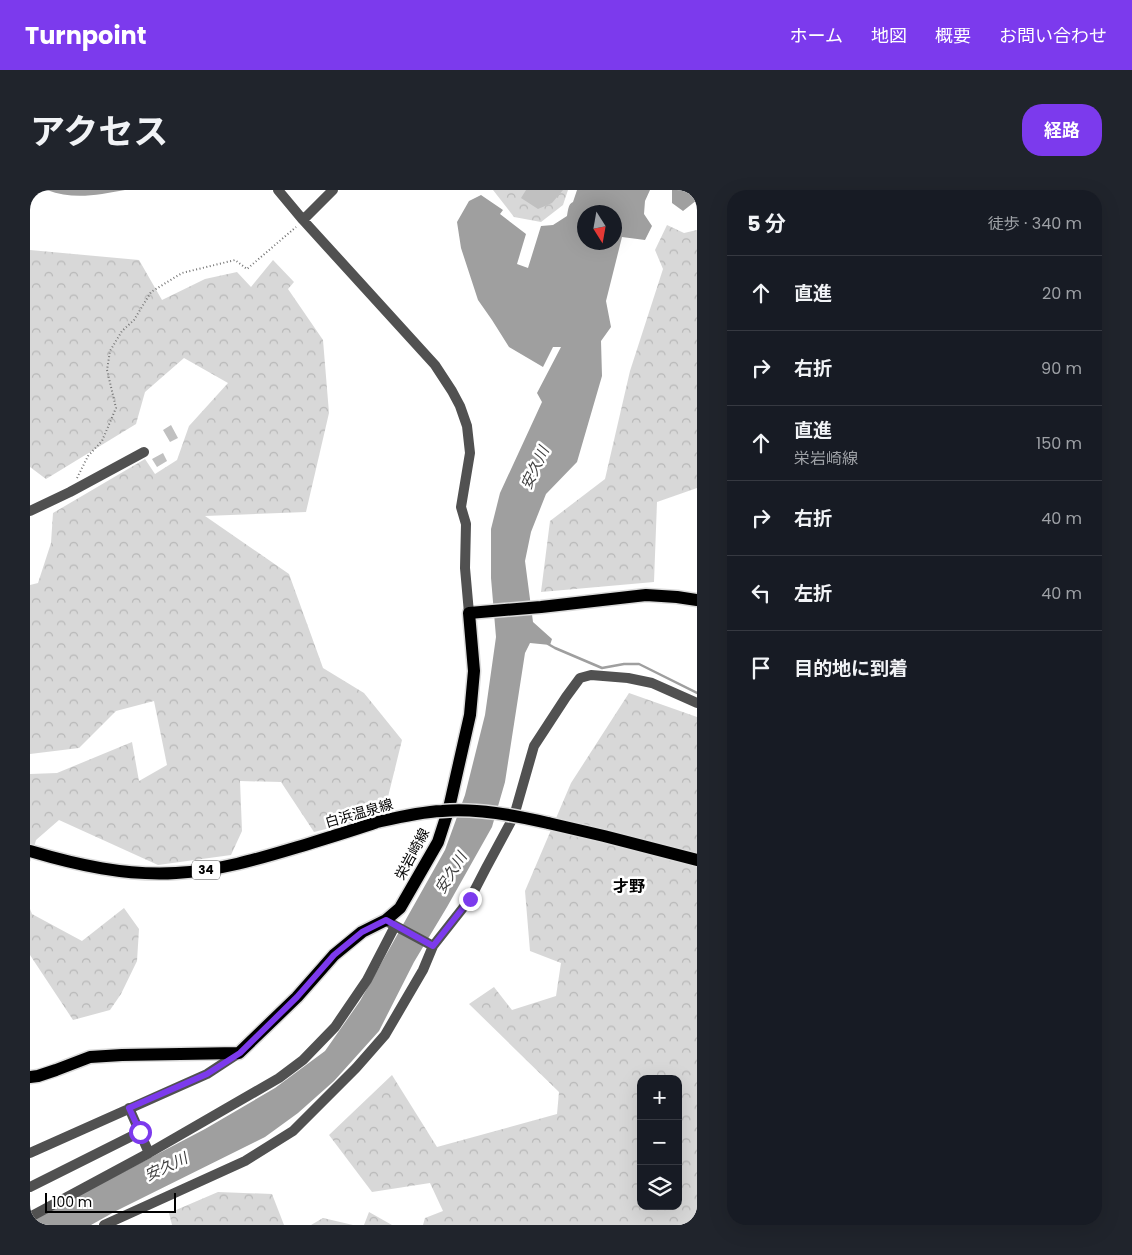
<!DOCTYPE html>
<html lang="ja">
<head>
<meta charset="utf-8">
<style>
	body { margin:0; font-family:Poppins,"Noto Sans JP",sans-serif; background:#20242c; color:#f1f3f6 }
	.controls { position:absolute; right:15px; bottom:15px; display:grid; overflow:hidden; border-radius:10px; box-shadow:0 5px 20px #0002 }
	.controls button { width:45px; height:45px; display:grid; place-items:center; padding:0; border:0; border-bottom:1px solid #363941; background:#171b24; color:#f1f3f6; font:25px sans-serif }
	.compass { position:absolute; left:547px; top:15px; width:45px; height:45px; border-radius:50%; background:#171b24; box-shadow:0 5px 20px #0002; rotate:169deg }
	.scale { position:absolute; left:15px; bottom:12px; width:131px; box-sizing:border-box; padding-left:5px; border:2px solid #000; border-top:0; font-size:14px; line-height:18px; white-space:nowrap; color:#000; -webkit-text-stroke:4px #fff; paint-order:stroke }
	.stop { position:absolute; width:15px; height:15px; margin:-11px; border:4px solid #7c3aed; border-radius:50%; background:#fff }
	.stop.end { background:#7c3aed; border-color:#fff; box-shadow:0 1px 5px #0008 }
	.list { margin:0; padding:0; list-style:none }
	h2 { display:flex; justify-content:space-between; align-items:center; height:65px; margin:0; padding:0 20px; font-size:21px }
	h2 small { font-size:16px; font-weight:400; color:#9ea1a6 }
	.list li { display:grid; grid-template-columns:32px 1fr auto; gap:15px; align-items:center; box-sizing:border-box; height:75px; padding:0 20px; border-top:1px solid #363941 }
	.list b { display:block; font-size:19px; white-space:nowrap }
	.list p { margin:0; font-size:16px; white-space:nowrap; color:#9ea1a6 }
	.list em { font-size:16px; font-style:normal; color:#9ea1a6 }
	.icon { flex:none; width:28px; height:28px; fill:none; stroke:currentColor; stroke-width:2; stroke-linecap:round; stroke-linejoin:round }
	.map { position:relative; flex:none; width:667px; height:1035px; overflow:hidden; border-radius:20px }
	header { display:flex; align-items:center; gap:30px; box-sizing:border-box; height:70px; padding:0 25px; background:#7c3aed; color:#fff }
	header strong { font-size:24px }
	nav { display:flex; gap:28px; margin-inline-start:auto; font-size:18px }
	.intro { display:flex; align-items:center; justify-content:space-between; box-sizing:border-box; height:120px; padding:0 30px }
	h1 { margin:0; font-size:35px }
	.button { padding:12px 22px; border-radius:20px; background:#7c3aed; color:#fff; font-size:18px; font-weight:700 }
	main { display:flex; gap:30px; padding:0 30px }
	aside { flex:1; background:#171b24; border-radius:20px; box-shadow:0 5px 20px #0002 }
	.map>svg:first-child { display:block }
	.forest { fill:url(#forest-crowns); fill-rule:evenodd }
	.water { fill:#9f9f9f; fill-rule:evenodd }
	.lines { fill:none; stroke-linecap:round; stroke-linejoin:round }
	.stream { stroke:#9f9f9f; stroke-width:2.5 }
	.building { fill:#c0c0c0 }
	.major-casing { stroke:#dbdbdb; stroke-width:15 }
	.path { stroke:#737373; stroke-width:2; stroke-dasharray:1 2.5; stroke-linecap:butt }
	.minor { stroke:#515151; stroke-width:10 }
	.major { stroke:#000; stroke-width:12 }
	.major-bridge-casing { stroke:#dbdbdb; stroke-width:15; stroke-linecap:butt }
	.major-bridge { stroke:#000; stroke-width:12 }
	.route { stroke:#7c3aed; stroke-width:6 }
	.labels { text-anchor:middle; stroke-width:5; stroke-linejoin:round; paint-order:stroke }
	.shield { fill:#fff; stroke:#4c4c4c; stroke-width:1 }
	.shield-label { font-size:12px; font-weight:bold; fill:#000 }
	.street-label { font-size:14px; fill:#000; stroke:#fff }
	.water-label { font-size:15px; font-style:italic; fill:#404040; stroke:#fff }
	.quarter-label { font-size:16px; font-weight:bold; fill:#000; stroke:#fff }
</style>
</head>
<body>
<header>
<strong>Turnpoint</strong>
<nav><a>ホーム</a><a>地図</a><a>概要</a><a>お問い合わせ</a></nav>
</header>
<div class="intro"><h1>アクセス</h1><a class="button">経路</a></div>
<main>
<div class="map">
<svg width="667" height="1035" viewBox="0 0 667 1035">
	<defs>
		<pattern id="forest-crowns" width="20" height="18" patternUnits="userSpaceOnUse" patternTransform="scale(1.25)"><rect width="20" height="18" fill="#d8d8d8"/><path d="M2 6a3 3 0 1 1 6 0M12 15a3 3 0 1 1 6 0" fill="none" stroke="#b8b8b8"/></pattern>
	</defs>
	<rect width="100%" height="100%" fill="#fff"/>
	<path class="forest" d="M463,0H538L533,15L511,32L484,27Z
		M637,35L654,43L667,40V298L627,312L624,392L511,402L520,331L575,289L600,181L633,79L625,60Z
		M0,60L109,70L132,110L175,89L207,82L221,97L243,70L264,92L258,99L293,150L299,223L276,322L175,326L259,384L293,478L334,503L372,550L357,611L324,632L284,642L251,592L210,591L212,641L201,665L128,675L29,630L6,650L0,672V584L27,583L102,552L109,591L137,575L124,511L86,521L49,558L0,564V395L8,393L21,353L23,323L115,269L125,284L147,270L159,236L198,193L154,168L115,202L106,234L16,289L0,277Z
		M599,503L667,527V1035H393L395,1028L413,1021L400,993L342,1002L299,945L362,885L407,957L527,924L529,902L439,814L464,797L482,820L526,806L531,773L500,761L495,701L541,593ZM611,889H648V1016H611Z
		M94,718L109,739L107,771L91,804L80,820L43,830L0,765V719L2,724L52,751Z
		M188,1002L242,1004L254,1035H142L139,1023Z
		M339,1022L362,1035H334Z
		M293,1028L323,1035H281Z"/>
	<path class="water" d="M17,0H95C68,5 43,10 17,0Z
		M547,0H620L615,11L614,24L622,36L615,50L592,47L576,111L581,137L571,151L572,186L547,272L516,304L501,342L495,371L503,432L522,449L520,455L500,453L495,463L475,592L462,637L417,717L384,772L349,841L304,891L268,923L235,947L86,1021L61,1035H0V1031L175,939L245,898L295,861L330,811L415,660L435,605L455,525L466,447L461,388V339L470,303L512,212L507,203L531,157H523L513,177L479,157L462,130L448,110L431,58L427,32L439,11L451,5L473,20L470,24L496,44L487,74L498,78L511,36L523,35L537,26C538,21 538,14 543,12ZM554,22H584V52H554Z
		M642,0H663L667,10L653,21L642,13Z"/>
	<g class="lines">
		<path class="stream" d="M518,454L525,458L572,478L594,474H609L667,503"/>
	</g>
	<path class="building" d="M496,0H533L522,13L508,19L491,8Z
		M141,235L148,248L140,252L133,240Z
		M133,263L137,271L127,277L122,269Z"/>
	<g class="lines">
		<g class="major-casing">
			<path id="major" d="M518,633L574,646L667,670
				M0,661C47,675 96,686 146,683C188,681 228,669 268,657C294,649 321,641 347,632
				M0,887L8,886L26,880L60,867L92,865L209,863L267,807L304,765L332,742L356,730L370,718L408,652L419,618L440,525L444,481L439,423L511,417L616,405L647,407L667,410"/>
		</g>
		<path class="path" d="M47,288L58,266L72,251L86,218L77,180L80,161L92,141L104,130L121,102L152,83L205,70L217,79L266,37"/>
		<path class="minor" d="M248,0L273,30L405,175L422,201L430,216L437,236L440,263L431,317L436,334L435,378L439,423
			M273,30L303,0
			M0,321L40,302L114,262
			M360,733L403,756
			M99,918L119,963
			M0,963L177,884L209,863
			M0,997L110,942
			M0,1027L119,963L249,888L273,870L305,837L337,790L365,736
			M74,1035L215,971L263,941L326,878L355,845L393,780L403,756L440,709L456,678L484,626L504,556L536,507L550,488L561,485L598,488L622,493L667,513"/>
		<use href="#major" class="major"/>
		<g class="major-bridge-casing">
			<path id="major-bridge" d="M347,632C369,627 390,622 412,621C447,618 484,625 518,633"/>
		</g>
		<use href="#major-bridge" class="major-bridge"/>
	</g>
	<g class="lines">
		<path class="route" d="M110,942L99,918L177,884L210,863L267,807L304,765L332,742L356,730L403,756L440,709"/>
	</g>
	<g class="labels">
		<rect class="shield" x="162" y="670.5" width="28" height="19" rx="4"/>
		<g class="shield-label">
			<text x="176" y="684">34</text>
		</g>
		<g class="street-label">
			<text transform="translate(329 623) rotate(-16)" y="5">白浜温泉線</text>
			<text transform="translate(382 664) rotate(-62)" y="5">栄岩崎線</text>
		</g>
		<g class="water-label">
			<text transform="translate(505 278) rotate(-65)" y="5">安久川</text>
			<text transform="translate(421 683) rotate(-58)" y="5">安久川</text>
			<text transform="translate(136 977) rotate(-25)" y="5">安久川</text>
		</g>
		<g class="quarter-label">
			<text x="599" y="702">才野</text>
		</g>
	</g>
</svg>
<div class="controls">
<button>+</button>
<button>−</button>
<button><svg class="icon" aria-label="layers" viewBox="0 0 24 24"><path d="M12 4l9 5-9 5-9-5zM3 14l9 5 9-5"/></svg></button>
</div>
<svg class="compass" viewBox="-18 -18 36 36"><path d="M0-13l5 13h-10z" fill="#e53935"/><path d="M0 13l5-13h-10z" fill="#9ea1a6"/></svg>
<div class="scale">100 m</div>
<div class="stop" style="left:110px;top:942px"></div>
<div class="stop end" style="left:440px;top:709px"></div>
</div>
<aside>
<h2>5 分<small>徒歩 · 340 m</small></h2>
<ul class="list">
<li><svg class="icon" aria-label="ahead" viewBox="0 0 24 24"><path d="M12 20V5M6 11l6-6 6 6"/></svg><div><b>直進</b></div><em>20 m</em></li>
<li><svg class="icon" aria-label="right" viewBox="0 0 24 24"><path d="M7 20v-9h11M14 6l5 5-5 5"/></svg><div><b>右折</b></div><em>90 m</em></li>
<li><svg class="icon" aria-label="ahead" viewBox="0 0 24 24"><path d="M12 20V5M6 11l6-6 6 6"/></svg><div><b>直進</b><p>栄岩崎線</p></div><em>150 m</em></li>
<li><svg class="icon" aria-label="right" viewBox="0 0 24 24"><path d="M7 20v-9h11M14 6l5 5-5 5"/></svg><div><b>右折</b></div><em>40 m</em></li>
<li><svg class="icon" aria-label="left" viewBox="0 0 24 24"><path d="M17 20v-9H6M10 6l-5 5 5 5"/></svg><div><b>左折</b></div><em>40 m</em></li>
<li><svg class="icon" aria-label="arrive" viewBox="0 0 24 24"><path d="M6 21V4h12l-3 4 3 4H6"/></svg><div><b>目的地に到着</b></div></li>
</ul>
</aside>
</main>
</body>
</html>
